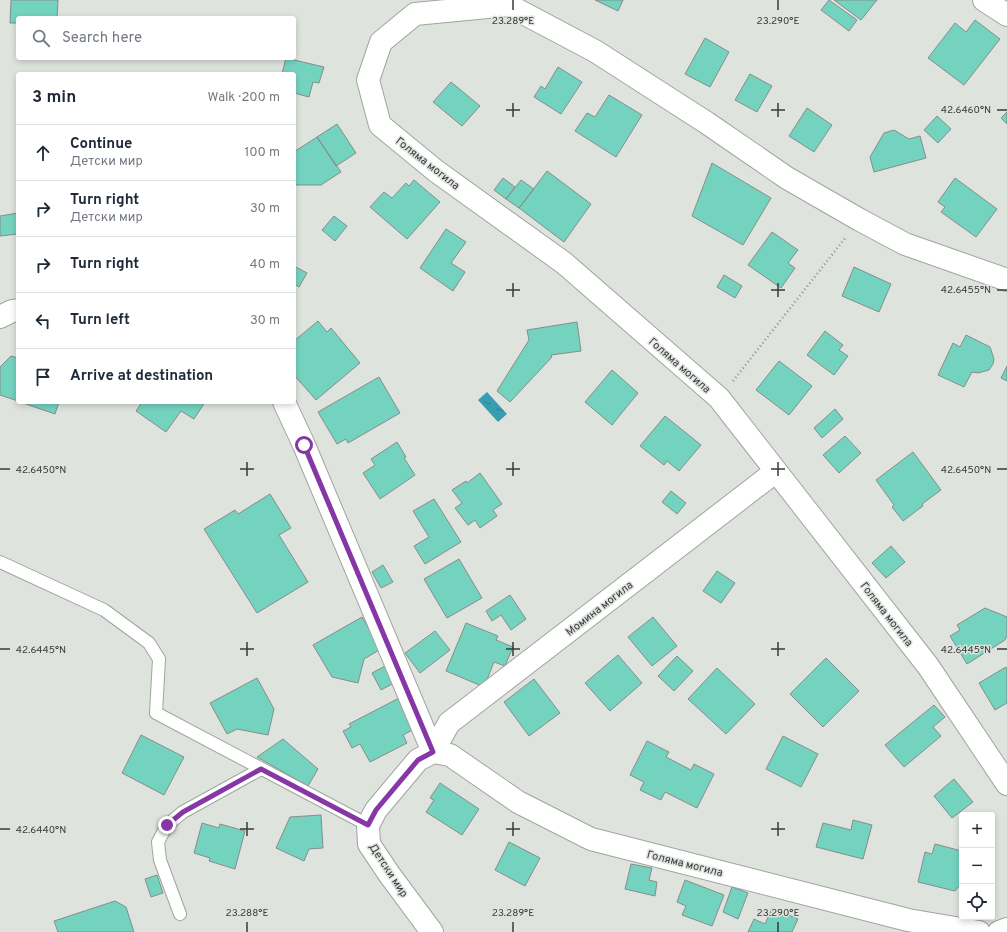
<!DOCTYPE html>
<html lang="en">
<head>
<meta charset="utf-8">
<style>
	body { margin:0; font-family:Overpass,sans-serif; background:#f6f6f7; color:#1f2937 }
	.controls { position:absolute; right:12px; bottom:12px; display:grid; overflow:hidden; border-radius:4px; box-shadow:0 2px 6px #0003 }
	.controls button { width:36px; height:36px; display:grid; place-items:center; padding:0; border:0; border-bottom:1px solid #e0e1e3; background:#fff; color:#1f2937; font:20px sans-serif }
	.stop { position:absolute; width:12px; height:12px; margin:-9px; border:3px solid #8736a5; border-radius:50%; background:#fff }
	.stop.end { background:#8736a5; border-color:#fff; box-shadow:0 1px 4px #0008 }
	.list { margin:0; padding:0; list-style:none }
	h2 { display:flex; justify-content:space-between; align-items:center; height:52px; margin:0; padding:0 16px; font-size:17px }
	h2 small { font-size:13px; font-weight:400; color:#747a83 }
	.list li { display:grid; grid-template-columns:26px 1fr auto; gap:12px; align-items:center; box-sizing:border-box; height:56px; padding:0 16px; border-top:1px solid #e0e1e3 }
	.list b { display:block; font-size:15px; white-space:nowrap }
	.list p { margin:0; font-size:13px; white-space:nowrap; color:#747a83 }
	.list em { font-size:13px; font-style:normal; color:#747a83 }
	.icon { flex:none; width:22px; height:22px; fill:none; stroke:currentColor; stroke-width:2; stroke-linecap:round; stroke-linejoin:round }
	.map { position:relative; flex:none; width:1007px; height:932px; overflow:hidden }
	.search { position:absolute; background:#fff; box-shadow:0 2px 6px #0003; left:16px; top:16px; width:280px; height:44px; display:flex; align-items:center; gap:10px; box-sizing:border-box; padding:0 14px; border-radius:4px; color:#747a83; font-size:15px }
	.panel { position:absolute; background:#fff; box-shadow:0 2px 6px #0003; left:16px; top:72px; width:280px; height:332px; border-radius:4px }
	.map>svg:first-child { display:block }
	.water { fill:url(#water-ripples) }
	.building { fill:#74d3bf; stroke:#868d8b }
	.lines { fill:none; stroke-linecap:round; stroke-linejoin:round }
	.lane-casing { stroke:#a0a59f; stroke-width:14 }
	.street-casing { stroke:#a0a59f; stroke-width:24 }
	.path { stroke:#8e918e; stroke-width:2.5; stroke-dasharray:1 3; stroke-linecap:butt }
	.lane { stroke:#fff; stroke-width:12 }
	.street { stroke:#fff; stroke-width:22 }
	.route { stroke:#8736a5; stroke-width:5 }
	.ticks { fill:none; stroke:#393b39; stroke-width:1.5 }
	.labels { text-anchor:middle; stroke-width:3; stroke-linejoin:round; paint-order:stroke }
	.street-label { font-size:11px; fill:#393b39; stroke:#dee3de }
	.ticks-label { font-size:10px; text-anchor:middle; fill:#393b39; stroke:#dee3de; stroke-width:3; stroke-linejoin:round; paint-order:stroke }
</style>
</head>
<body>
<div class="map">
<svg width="1007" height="932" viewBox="0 0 1007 932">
	<defs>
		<pattern id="water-ripples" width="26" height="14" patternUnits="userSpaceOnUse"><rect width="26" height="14" fill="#389db1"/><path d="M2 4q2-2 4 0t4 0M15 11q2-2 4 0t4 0" fill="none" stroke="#308191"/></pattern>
	</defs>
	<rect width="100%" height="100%" fill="#dee3de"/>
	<path class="water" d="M487,392L507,414L498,422L478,400Z"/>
	<path class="building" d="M11,0H58L57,18H18V23H10Z
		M595,0H623L618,11Z
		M829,0L857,20L849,31L821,10Z
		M834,0H877L861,20Z
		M975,20L1000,39L964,85L928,58L955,23L966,32Z
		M705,38L729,52L710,87L685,74Z
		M286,58L324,67L319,83L313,82L309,97L294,93V74H282Z
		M558,67L582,82L561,114L534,97L541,86L545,89Z
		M750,74L772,86L757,112L735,100Z
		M451,82L480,106L462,126L433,102Z
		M609,95L642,115L616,157L575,131L587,113L595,117Z
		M807,108L832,125L814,152L789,136Z
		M1007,112V124L1001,118Z
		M937,116L951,129L938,143L924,130Z
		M337,124L356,153L336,166L317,137Z
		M894,130L909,139L920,136L926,158L874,172L870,157L884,133Z
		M317,137L341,172L321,185H294V150H297Z
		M712,163L771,198L743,245L692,216Z
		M547,171L591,204L564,242L519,208Z
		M503,178L515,187L506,199L494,190Z
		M955,178L997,209L976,237L941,212L945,207L938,202Z
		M414,180L440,202L407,239L370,207L384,192L392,198L406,183L409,186Z
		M521,180L534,189L519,208L506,199Z
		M18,213V234L0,236V216Z
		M334,216L347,226L335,241L322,230Z
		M446,229L466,242L451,263L465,272L453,291L420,268Z
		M772,232L798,250L788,263L795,268L781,288L748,265Z
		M294,266L307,273L299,287L294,284L295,278L294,277Z
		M854,267L891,284L879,312L842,296Z
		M724,275L742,286L735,298L717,287Z
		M318,321L327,332L331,328L360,363L316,400L294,375V341Z
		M577,322L581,351L551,355L552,357L510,402L497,391L529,340L527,330Z
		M825,331L843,345L839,350L848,356L834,375L807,355Z
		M966,335L990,347L994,359L993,364L989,370L978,373L972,372L964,387L938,375L953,343L960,347Z
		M11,356L18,358V401L0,395V367Z
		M779,361L812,386L789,415L756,390Z
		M1007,366V381L1001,378Z
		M612,370L638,393L612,425L585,402Z
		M379,377L400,413L348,443L346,439L337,444L318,412Z
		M20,402H59L55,414Z
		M142,402H205L194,419L181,411L166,432L136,411Z
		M835,409L843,419L822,438L814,428Z
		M665,416L701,445L679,471L667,461L664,465L640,446Z
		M845,436L861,453L839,473L823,455Z
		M397,442L406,457L404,458L415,475L380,499L363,473L375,465L371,459Z
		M913,452L941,490L922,504L923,506L903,521L892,507L894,505L876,480Z
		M480,473L502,504L493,510L497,516L480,528L475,520L468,525L455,508L462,503L452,490L466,481L467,483Z
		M671,491L686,503L677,514L662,502Z
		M270,494L291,528L279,535L308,582L257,613L204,529L235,510L238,514Z
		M434,499L461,542L425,564L414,546L429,537L413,511Z
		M891,546L905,562L886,578L872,563Z
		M459,559L482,598L447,618L424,579Z
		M383,565L393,582L381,588L372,572Z
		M717,571L735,583L721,603L703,591Z
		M510,595L526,619L511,630L501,615L492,621L486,611Z
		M985,608L1007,617V636L1005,640L967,664L950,636L960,630L957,625Z
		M362,617L381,649L364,659L358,683L332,677L313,645Z
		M653,617L677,646L652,666L628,637Z
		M466,623L498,636L496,640L513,647L505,666L494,662L484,687L446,671Z
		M435,631L450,650L420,673L405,653Z
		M618,655L642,683L610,711L585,683Z
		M677,656L693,671L674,691L658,676Z
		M826,658L859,691L823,727L790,694Z
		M387,665L396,682L381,690L372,673Z
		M1006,667L1007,669V703L995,710L979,683Z
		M717,668L755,704L726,734L688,699Z
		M257,678L274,709L268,735L237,729L227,734L210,703Z
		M534,679L560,713L529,736L504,702Z
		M401,697L418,727L403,735L407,743L370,762L360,744L352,748L343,731L351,727L349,724Z
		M934,705L945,717L933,727L941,736L904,767L885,745Z
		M141,735L184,757L164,795L122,773Z
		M783,736L818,754L801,787L766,769Z
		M283,739L318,769L308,786L257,757Z
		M647,741L669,752L666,757L691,770L694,764L714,774L697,808L665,792L661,800L640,790L644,782L630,775Z
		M954,779L973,802L952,818L934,796Z
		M440,783L479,809L462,835L426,812L434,800L430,798Z
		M321,815L323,848L309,849L304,861L276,848L290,817Z
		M853,820L872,825L863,859L816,847L823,823L851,830Z
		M202,823L219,828L220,824L245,831L235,869L209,861L210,858L194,853Z
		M509,842L540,858L525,886L495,870Z
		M935,844L958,850L962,853V883L955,891L918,882L925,852L932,854Z
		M631,864L652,868L649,880L657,882L655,896L625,889Z
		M157,875L163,893L151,897L145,879Z
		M685,880L724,895L712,926L682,915L686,906L677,902Z
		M732,887L748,893L738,919L723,912Z
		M115,901L126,907L134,932H58L54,921Z
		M772,908L798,919L792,932H748L754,919L765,924Z"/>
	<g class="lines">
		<g class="lane-casing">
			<path id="lane" d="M0,562L104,610L149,643L159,659L156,713L368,825
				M180,914L160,860L158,842L167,825L183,812L261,769"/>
		</g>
		<g class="street-casing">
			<path id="street" d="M502,0L508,5L595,51L707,123L787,178L860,220L905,244L1007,280
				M984,0L1007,15
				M508,5L415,14L381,42L368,80L380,125L436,171L564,263L719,398L928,666L1007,784
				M0,317L12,311L18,310
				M284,402L304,445L433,752
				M433,752L450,755L518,802L591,839L908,920L979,932
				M433,752L449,723L775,472
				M432,932L389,874L369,844L368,825L376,810L418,760L433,752
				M999,932L1007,929"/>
		</g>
		<path class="path" d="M733,381L846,237"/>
		<use href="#lane" class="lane"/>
		<use href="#street" class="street"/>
	</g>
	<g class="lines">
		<path class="route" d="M167,825L183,812L261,769L368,825L376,810L418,760L433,752L304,445"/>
	</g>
	<path class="ticks" d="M513,0V10M778,0V10M513,103V117M778,103V117M506,110H520M771,110H785M997,110H1007M513,283V297M778,283V297M506,290H520M771,290H785M997,290H1007M247,462V476M513,462V476M778,462V476M0,469H10M240,469H254M506,469H520M771,469H785M997,469H1007M247,642V656M513,642V656M778,642V656M0,649H10M240,649H254M506,649H520M771,649H785M997,649H1007M247,822V836M513,822V836M778,822V836M0,829H10M240,829H254M506,829H520M771,829H785M247,922V932M513,922V932M778,922V932"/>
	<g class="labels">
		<g class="street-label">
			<text transform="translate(428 163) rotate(38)" y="4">Голяма могила</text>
			<text transform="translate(680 365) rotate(41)" y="4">Голяма могила</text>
			<text transform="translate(599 608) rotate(-38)" y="4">Момина могила</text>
			<text transform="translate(887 614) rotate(52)" y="4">Голяма могила</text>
			<text transform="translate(685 863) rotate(14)" y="4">Голяма могила</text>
			<text transform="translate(389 870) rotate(57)" y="4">Детски мир</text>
		</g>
	</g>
	<g class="ticks-label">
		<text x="513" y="24">23.289°E</text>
		<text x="778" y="24">23.290°E</text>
		<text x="966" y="113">42.6460°N</text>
		<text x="966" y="293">42.6455°N</text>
		<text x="41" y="473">42.6450°N</text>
		<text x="966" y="473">42.6450°N</text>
		<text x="41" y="653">42.6445°N</text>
		<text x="966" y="653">42.6445°N</text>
		<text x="41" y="833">42.6440°N</text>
		<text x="247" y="916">23.288°E</text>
		<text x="513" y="916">23.289°E</text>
		<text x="778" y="916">23.290°E</text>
	</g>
</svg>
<div class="controls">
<button>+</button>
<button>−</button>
<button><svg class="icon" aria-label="locate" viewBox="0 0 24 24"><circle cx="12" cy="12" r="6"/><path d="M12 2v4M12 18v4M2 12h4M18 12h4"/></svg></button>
</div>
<div class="stop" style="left:304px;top:445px"></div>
<div class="stop end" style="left:167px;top:825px"></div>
<div class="search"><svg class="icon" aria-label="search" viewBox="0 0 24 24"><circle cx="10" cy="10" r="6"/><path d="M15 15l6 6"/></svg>Search here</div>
<section class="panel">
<h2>3 min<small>Walk · 200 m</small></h2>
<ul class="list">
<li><svg class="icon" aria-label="ahead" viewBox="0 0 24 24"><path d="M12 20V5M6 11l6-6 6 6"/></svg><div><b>Continue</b><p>Детски мир</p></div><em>100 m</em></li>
<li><svg class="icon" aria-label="right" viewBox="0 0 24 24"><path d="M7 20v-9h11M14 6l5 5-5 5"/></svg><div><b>Turn right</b><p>Детски мир</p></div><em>30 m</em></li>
<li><svg class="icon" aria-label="right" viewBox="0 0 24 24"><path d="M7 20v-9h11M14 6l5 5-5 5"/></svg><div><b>Turn right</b></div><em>40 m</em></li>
<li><svg class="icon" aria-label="left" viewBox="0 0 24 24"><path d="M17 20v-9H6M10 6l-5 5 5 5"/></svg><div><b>Turn left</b></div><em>30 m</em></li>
<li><svg class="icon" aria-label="arrive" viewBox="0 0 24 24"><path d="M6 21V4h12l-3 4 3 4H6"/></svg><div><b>Arrive at destination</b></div></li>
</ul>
</section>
</div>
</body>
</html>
